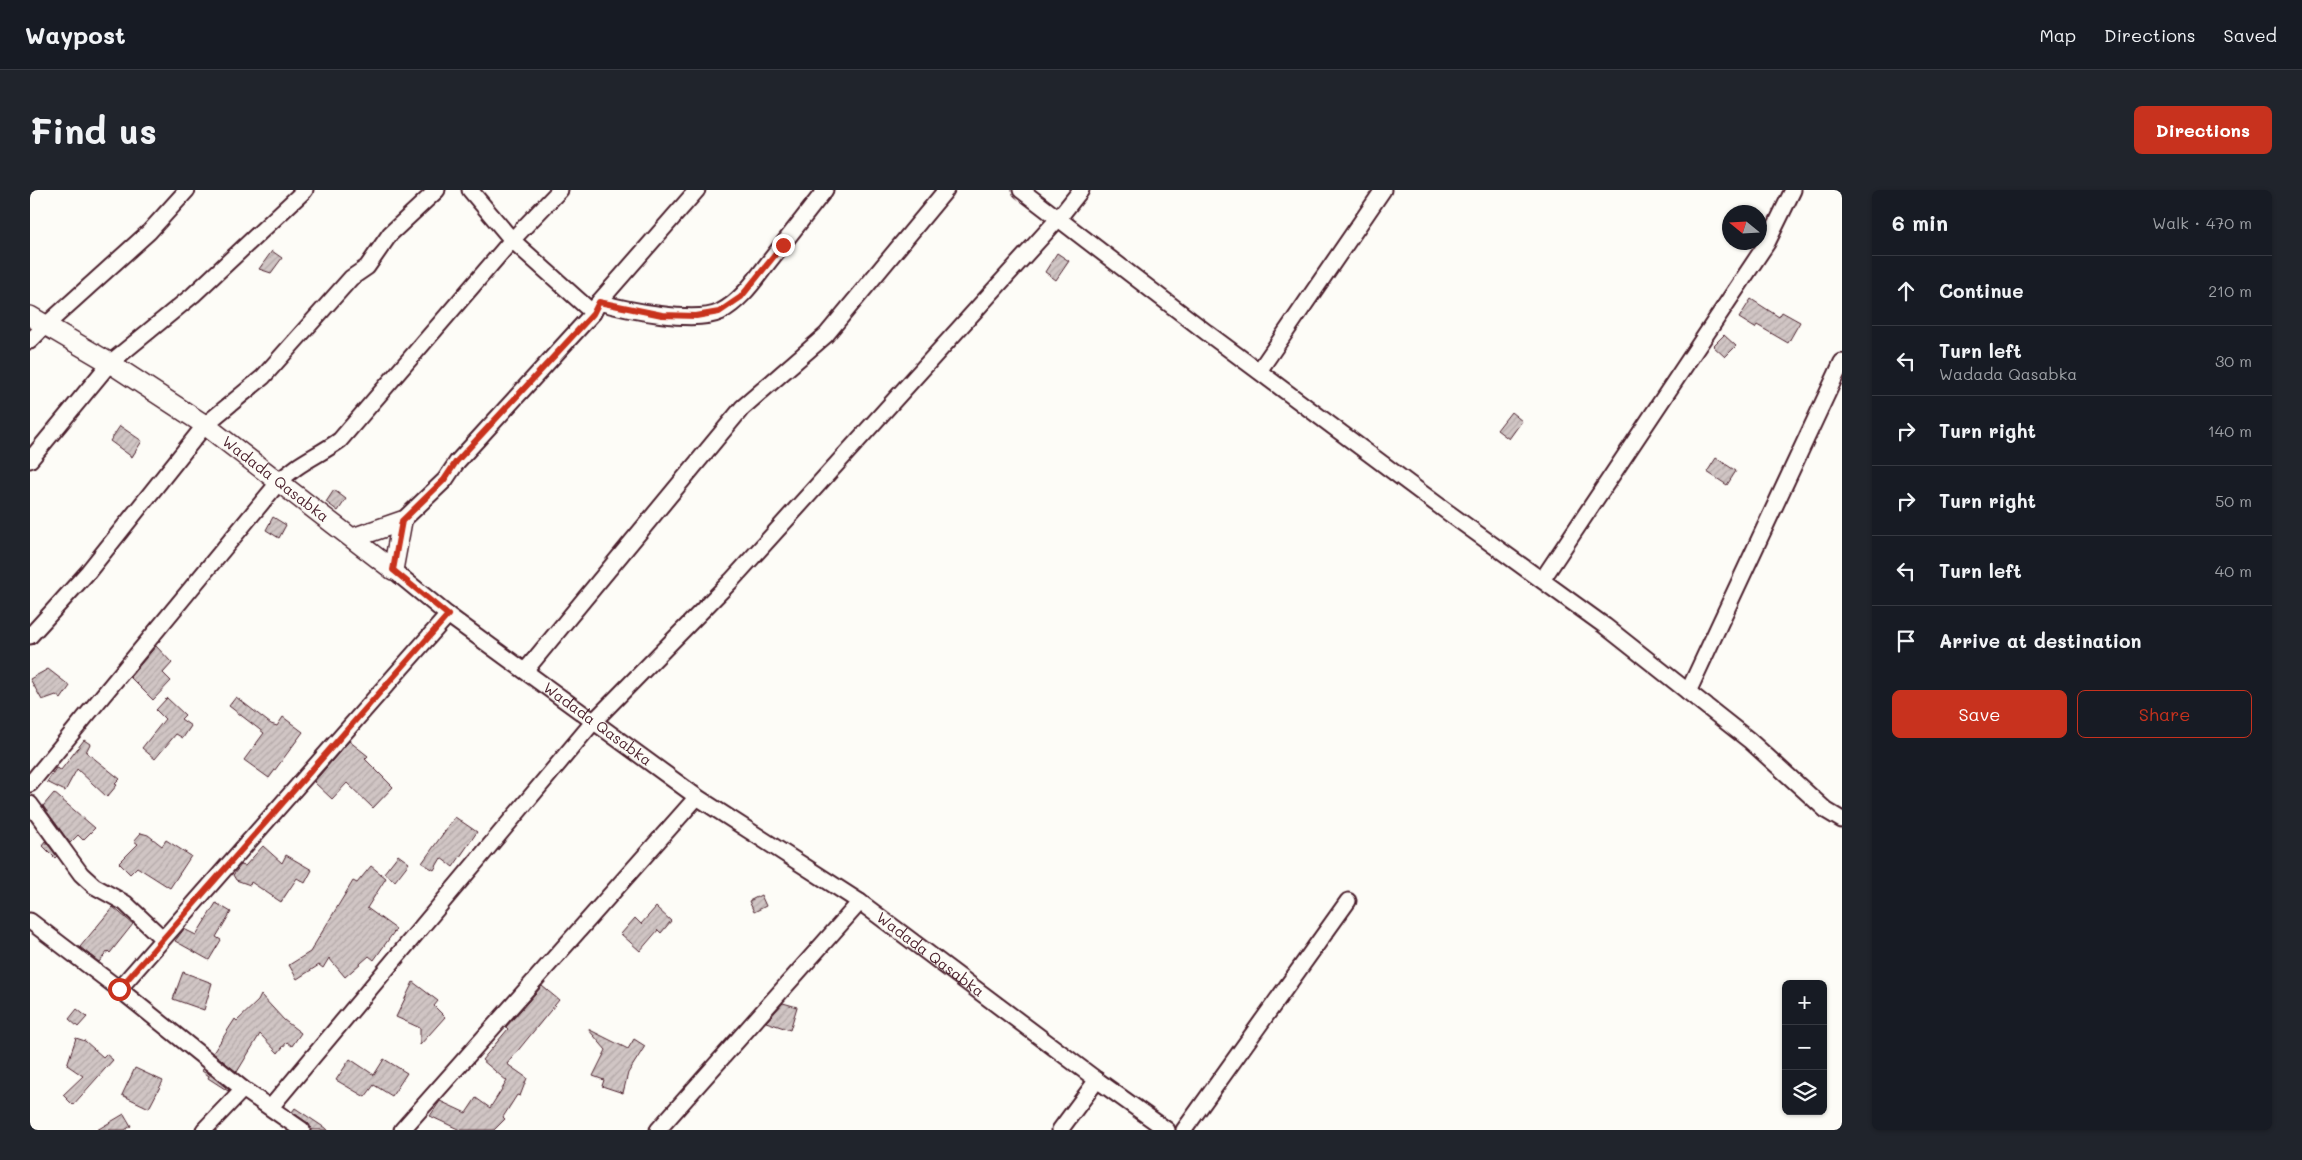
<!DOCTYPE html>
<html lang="en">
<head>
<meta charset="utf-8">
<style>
	body { margin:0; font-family:Mali,sans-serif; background:#20242c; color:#f1f3f6 }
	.controls { position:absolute; right:15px; bottom:15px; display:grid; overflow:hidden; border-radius:8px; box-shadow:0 1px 4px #0004 }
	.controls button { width:45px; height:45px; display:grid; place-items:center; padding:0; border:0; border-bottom:1px solid #363941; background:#171b24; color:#f1f3f6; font:25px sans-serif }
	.compass { position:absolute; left:1692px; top:15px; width:45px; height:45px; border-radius:50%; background:#171b24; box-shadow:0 1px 4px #0004; rotate:288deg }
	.stop { position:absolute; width:15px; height:15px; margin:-11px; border:4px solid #c8321e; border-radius:50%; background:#fff }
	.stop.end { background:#c8321e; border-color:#fff; box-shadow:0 1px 5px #0008 }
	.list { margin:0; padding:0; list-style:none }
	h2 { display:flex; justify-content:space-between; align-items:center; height:65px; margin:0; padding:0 20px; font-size:21px }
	h2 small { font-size:16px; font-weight:400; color:#9ea1a6 }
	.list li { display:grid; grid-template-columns:32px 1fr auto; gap:15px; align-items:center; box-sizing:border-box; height:70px; padding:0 20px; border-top:1px solid #363941 }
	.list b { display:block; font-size:19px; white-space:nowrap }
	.list p { margin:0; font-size:16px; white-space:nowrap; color:#9ea1a6 }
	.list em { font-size:16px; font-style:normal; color:#9ea1a6 }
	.actions { display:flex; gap:10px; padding:15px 20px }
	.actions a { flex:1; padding:11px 0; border:1px solid #c8321e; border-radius:8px; text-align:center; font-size:18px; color:#c8321e }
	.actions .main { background:#c8321e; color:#fff }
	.icon { flex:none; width:28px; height:28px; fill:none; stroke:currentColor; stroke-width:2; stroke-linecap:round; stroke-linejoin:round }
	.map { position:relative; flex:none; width:1812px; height:940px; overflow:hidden; border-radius:8px }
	header { display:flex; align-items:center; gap:30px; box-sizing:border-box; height:70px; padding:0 25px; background:#171b24; border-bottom:1px solid #363941 }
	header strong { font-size:24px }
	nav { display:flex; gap:28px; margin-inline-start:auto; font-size:18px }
	.intro { display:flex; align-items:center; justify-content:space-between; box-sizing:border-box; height:120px; padding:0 30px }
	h1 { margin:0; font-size:35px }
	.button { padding:12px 22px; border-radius:8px; background:#c8321e; color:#fff; font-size:18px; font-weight:700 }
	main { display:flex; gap:30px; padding:0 30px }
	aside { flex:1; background:#171b24; border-radius:8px; box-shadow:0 1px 4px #0004 }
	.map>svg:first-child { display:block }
	.building { fill:url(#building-hatch); stroke:#4a1f2b }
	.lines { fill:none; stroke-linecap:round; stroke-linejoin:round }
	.minor-casing { stroke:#4a1f2b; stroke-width:19 }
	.tertiary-casing { stroke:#4a1f2b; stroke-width:22 }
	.minor { stroke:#fdfcf7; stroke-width:15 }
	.tertiary { stroke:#fdfcf7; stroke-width:19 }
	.route { stroke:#c8321e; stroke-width:6 }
	.labels { text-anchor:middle; stroke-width:5; stroke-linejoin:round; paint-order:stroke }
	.street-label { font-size:15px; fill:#4a1f2b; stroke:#fdfcf7 }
</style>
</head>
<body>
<header>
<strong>Waypost</strong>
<nav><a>Map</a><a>Directions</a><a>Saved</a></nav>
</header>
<div class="intro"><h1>Find us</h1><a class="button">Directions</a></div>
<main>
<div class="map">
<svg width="1812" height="940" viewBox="0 0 1812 940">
	<defs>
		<pattern id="building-hatch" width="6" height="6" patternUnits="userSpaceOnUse" patternTransform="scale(1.25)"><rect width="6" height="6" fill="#d0c5c4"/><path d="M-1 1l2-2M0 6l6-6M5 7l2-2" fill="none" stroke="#b4a9a9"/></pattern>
	</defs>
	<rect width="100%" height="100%" fill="#fdfcf7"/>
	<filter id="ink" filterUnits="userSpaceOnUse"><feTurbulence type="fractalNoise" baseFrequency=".02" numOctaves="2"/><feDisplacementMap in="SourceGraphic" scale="10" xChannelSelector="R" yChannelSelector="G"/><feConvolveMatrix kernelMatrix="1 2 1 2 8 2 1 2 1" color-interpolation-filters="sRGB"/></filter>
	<g filter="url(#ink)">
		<path class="building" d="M242,61L252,68L241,83L229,79Z
			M1027,63L1039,71L1026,90L1015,82Z
			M1721,109L1749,127L1752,122L1770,132L1758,153L1727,135L1725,138L1709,128Z
			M1694,145L1706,156L1695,167L1683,156Z
			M1481,222L1492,231L1479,249L1467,240Z
			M90,236L112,251L102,267L80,251Z
			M1686,268L1706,281L1697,295L1677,282Z
			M304,300L316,309L308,321L296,312Z
			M243,327L256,335L249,348L236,340Z
			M126,456L142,473L133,483L141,491L123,510L100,487Z
			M18,479L40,496L31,509L26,505L12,510L0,489Z
			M206,507L241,534L247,536L253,527L273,542L239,588L214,570L234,543L199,516Z
			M137,508L155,525L151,529L161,536L153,548L146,544L125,569L112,558L135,529L126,520Z
			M54,550L60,554L56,562L90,589L85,594L87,595L77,607L47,579L35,601L17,592L26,578L31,580Z
			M319,551L338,566L335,569L363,597L343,618L317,593L302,609L284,592Z
			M24,603L65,638L53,650L48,645L40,653L13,616Z
			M425,627L447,642L423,677L411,668L404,680L392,673Z
			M111,643L118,645L132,656L136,650L161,666L140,698L107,677L100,684L89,673L108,654L104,651Z
			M15,651L27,666L25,668L12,655Z
			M233,656L252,673L256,665L282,680L275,693L267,688L251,712L221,692L220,695L206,690L203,685L211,675L215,676Z
			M368,665L379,673L365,691L354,683Z
			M341,676L356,688L337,718L366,739L344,770L339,766L315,787L299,768L293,778L289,775L267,789L259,775L280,762L323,691L327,693Z
			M731,705L736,716L724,722L719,711Z
			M186,713L201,722L186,747L191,750L179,770L145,751L154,739L166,745Z
			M83,717L103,734L80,763L78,761L69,772L50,757Z
			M626,717L641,731L631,743L628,740L610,761L591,744L605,728L611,734Z
			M153,782L182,793L174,820L143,809Z
			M383,792L408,811L404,816L415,827L390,855V838L366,827Z
			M512,796L529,810L477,874L497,888L490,906L487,905L473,927L475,929L464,940H430L400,926L410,911L436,923L446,908L460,918L477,891L452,870L478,839L476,837Z
			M231,805L254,830L271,843L262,856L257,852L248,863L230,844L207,882L183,863L205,829L207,831L228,811Z
			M753,813L767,817L760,840L736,832Z
			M47,819L57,827L48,837L39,829Z
			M558,839L598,859L604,849L615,856L598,883L593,903L572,896L574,890L563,886L576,860Z
			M46,848L55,851L73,867L76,864L83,870L43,915L33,905L53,886L37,875Z
			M320,869L344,885L354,869L377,883L362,906L344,895L335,907L306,890Z
			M105,878L133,891L119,918L92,905Z
			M173,879L199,900L198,901L178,888L179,886L172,881Z
			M265,918L298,940H281L278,933L262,922Z
			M94,924L101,936L95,940H67Z"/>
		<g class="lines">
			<g class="minor-casing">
				<g id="minor">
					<path d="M440,0L482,50L563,123"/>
					<path d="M991,0L1176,142L1416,321L1575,436L1719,550L1797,621L1812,630"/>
					<path d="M569,112L667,0"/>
					<path d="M0,151L15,136L119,42L157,0"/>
					<path d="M1229,181L1353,0"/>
					<path d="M0,270L80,173L163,105L275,0"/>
					<path d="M372,331L415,290L427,272L563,123L569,112C596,120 665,134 690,122C711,111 724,91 738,73C757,49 776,24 795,0"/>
					<path id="s1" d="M363,380L418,425L667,607L830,712L1067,890L1137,940"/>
					<path d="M1512,390L1737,53L1763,0"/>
					<path d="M0,446L58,382L175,235L233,187L321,88L337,77L360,44L407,0"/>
					<path d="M495,481L712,218L796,145L916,0"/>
					<path d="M1658,502L1812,172"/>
					<path d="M0,594L248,293C267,273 288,266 310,250L482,50L530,0"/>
					<path d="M0,614L51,684L64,696L95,713L132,748"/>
					<path d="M0,731L89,799L213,899L272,940"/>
					<path d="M89,799L418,425"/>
					<path d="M241,917L564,531L701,391L1028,29L1051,0"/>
					<path d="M174,940L213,899"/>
					<path d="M372,940L667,607"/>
					<path d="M628,940L830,712"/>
					<path d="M1030,940L1067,890"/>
					<path d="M1154,940L1318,711"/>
				</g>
			</g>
			<g class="tertiary-casing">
				<g id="tertiary">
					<path id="s2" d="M0,126L80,173L175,235L363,380L372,331L323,348"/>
				</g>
			</g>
			<use href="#minor" class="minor"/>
			<use href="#tertiary" class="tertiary"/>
		</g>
	</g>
	<g class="lines" filter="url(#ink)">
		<path class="route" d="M89,799L418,425L363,380L372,331L414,290L426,272L563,124L569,112L632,125L666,126L689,122L711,107L753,55"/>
	</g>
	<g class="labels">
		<g class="street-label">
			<text dy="5" stroke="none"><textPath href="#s2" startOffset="295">Wadada Qasabka</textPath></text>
			<text dy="5" stroke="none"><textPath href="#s1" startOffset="256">Wadada Qasabka</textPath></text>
			<text dy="5" stroke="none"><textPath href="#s1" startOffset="661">Wadada Qasabka</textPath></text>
		</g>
	</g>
</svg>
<div class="controls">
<button>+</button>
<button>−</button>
<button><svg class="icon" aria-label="layers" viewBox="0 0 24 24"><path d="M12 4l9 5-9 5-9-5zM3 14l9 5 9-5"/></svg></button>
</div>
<svg class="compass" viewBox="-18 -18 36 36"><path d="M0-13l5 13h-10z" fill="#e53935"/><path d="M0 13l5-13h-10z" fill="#9ea1a6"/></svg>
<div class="stop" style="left:89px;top:799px"></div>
<div class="stop end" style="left:753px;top:55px"></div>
</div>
<aside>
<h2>6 min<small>Walk · 470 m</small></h2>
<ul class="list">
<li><svg class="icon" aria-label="ahead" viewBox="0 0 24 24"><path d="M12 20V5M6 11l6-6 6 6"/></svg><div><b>Continue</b></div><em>210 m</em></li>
<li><svg class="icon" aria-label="left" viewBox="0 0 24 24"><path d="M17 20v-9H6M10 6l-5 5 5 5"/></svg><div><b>Turn left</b><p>Wadada Qasabka</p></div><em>30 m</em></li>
<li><svg class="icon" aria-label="right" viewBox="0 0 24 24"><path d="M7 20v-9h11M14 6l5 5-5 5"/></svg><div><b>Turn right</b></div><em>140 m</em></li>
<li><svg class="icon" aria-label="right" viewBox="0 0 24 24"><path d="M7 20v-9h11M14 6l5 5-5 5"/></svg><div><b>Turn right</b></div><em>50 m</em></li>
<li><svg class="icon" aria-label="left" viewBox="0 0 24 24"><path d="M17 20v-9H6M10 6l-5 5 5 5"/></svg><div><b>Turn left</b></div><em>40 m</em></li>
<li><svg class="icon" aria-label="arrive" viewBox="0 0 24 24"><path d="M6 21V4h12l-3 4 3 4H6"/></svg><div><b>Arrive at destination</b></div></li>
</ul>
<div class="actions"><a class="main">Save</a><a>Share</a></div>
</aside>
</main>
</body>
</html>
